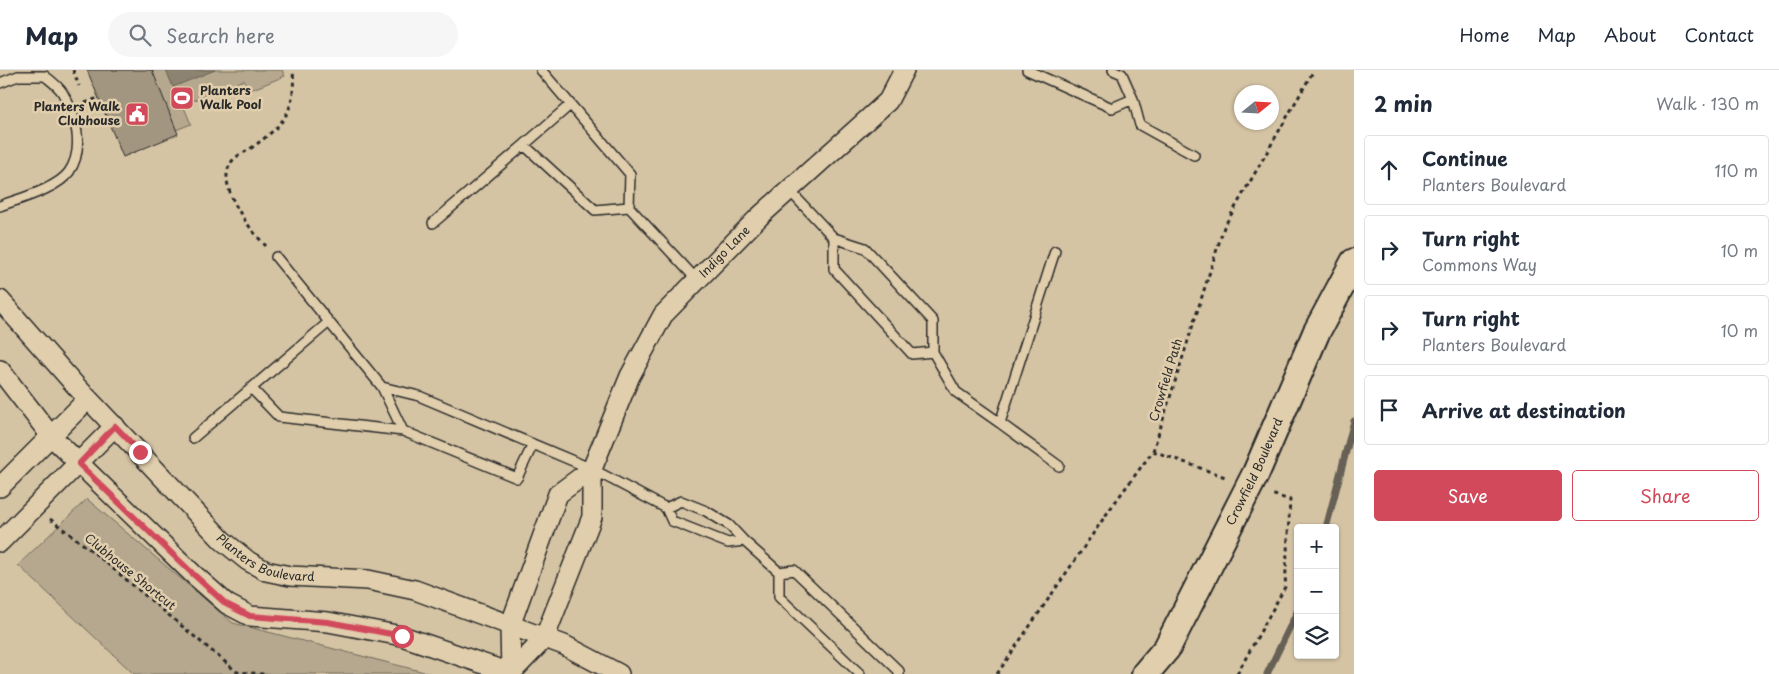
<!DOCTYPE html>
<html lang="en">
<head>
<meta charset="utf-8">
<style>
	body { margin:0; font-family:"Playpen Sans",sans-serif; background:#f6f6f7; color:#1f2937 }
	.controls { position:absolute; right:15px; bottom:15px; display:grid; overflow:hidden; border-radius:5px; box-shadow:0 1px 4px #0004 }
	.controls button { width:45px; height:45px; display:grid; place-items:center; padding:0; border:0; border-bottom:1px solid #e0e1e3; background:#fff; color:#1f2937; font:25px sans-serif }
	.compass { position:absolute; left:1234px; top:15px; width:45px; height:45px; border-radius:50%; background:#fff; box-shadow:0 1px 4px #0004; rotate:72deg }
	.stop { position:absolute; width:15px; height:15px; margin:-11px; border:4px solid #d1495b; border-radius:50%; background:#fff }
	.stop.end { background:#d1495b; border-color:#fff; box-shadow:0 1px 5px #0008 }
	.list { margin:0; padding:0; list-style:none }
	h2 { display:flex; justify-content:space-between; align-items:center; height:65px; margin:0; padding:0 20px; font-size:21px }
	h2 small { font-size:16px; font-weight:400; color:#747a83 }
	.list li { display:grid; grid-template-columns:32px 1fr auto; gap:15px; align-items:center; box-sizing:border-box; height:70px; margin:0 10px 10px; padding:0 10px; border:1px solid #e0e1e3; border-radius:5px }
	.list b { display:block; font-size:19px; white-space:nowrap }
	.list p { margin:0; font-size:16px; white-space:nowrap; color:#747a83 }
	.list em { font-size:16px; font-style:normal; color:#747a83 }
	.actions { display:flex; gap:10px; padding:15px 20px }
	.actions a { flex:1; padding:11px 0; border:1px solid #d1495b; border-radius:5px; text-align:center; font-size:18px; color:#d1495b }
	.actions .main { background:#d1495b; color:#fff }
	.icon { flex:none; width:28px; height:28px; fill:none; stroke:currentColor; stroke-width:2; stroke-linecap:round; stroke-linejoin:round }
	.map { position:relative; flex:none; width:1354px; height:604px; overflow:hidden }
	header { display:flex; align-items:center; gap:30px; box-sizing:border-box; height:70px; padding:0 25px; background:#fff; border-bottom:1px solid #e0e1e3 }
	header strong { font-size:24px }
	nav { display:flex; gap:28px; margin-inline-start:auto; font-size:18px }
	.search { width:350px; height:45px; background:#f6f6f7; display:flex; align-items:center; gap:12px; box-sizing:border-box; padding:0 18px; border-radius:28px; color:#747a83; font-size:19px }
	main { display:flex }
	aside { flex:1; background:#fff }
	.map>svg:first-child { display:block }
	.green { fill:#b5a88e; stroke:#706a5c }
	.water { fill:#8d8371; stroke:#666055 }
	.lines { fill:none; stroke-linecap:round; stroke-linejoin:round }
	.stream { stroke:#666055; stroke-width:7 }
	.building { fill:#a39681; stroke:#2b2b2b }
	.service-casing { stroke:#2b2b2b; stroke-width:12 }
	.minor-casing { stroke:#2b2b2b; stroke-width:22 }
	.secondary-casing { stroke:#2b2b2b; stroke-width:30 }
	.path { stroke:#2b2b2b; stroke-width:3; stroke-dasharray:4 4; stroke-linecap:butt }
	.service { stroke:#e0ceac; stroke-width:9 }
	.minor { stroke:#e0ceac; stroke-width:19 }
	.secondary { stroke:#e0ceac; stroke-width:26 }
	.route { stroke:#d1495b; stroke-width:6 }
	.labels { text-anchor:middle; stroke-width:5; stroke-linejoin:round; paint-order:stroke }
	.poi-label { font-size:12px; font-weight:bold; fill:#2b2b2b; stroke:#e0ceac; text-anchor:start }
	.street-label { font-size:12px; fill:#2b2b2b; stroke:#e0ceac }
</style>
</head>
<body>
<header>
<strong>Map</strong>
<div class="search"><svg class="icon" aria-label="search" viewBox="0 0 24 24"><circle cx="10" cy="10" r="6"/><path d="M15 15l6 6"/></svg>Search here</div>
<nav><a>Home</a><a>Map</a><a>About</a><a>Contact</a></nav>
</header>
<main>
<div class="map">
<svg width="1354" height="604" viewBox="0 0 1354 604">
	<rect width="100%" height="100%" fill="#d5c4a4"/>
	<filter id="ink" filterUnits="userSpaceOnUse"><feTurbulence type="fractalNoise" baseFrequency=".02" numOctaves="2"/><feDisplacementMap in="SourceGraphic" scale="10" xChannelSelector="R" yChannelSelector="G"/><feConvolveMatrix kernelMatrix="1 2 1 2 8 2 1 2 1" color-interpolation-filters="sRGB"/></filter>
	<g filter="url(#ink)">
		<path class="green" d="M152,0H282L285,6L248,21L244,10L183,35L191,54L176,60Z
			M87,429L233,553L432,604H134L18,495Z"/>
		<path class="water" d="M166,0H215L173,17Z"/>
		<g class="lines">
			<path class="stream" d="M1326,458L1354,351
				M1267,604L1298,540"/>
		</g>
		<path class="building" d="M87,0H152L178,64L123,87Z"/>
		<g class="lines">
			<g class="service-casing">
				<path id="service" d="M541,0L630,104L629,137L697,210
					M1027,0L1112,38L1133,29L1122,4L1113,0
					M0,13L18,6H45C51,11 58,16 62,22C76,44 85,79 69,102C57,119 18,129 0,136
					M1133,29L1140,55L1194,85
					M524,75L570,35
					M789,120L834,168L865,178L933,251V282L956,322L1000,353L1055,181
					M433,153L524,75L595,140L629,137
					M834,168V199L912,284L933,282
					M276,187L382,317L419,326L592,399L666,438L672,451L728,473L744,471
					M382,317L403,361
					M251,318L279,347L403,361L517,408L533,374
					M1000,353L1059,396
					M193,368L329,252
					M666,438L681,431L706,441L729,455L744,471L779,502V527L860,604
					M779,502L794,500L899,601V604"/>
			</g>
			<g class="minor-casing">
				<g id="minor">
					<path id="s1" d="M0,230L76,316L222,470L248,491L266,501L290,506L368,510L415,520L564,575L619,604"/>
					<path d="M0,300L51,366L192,503L227,534L250,546L328,552L402,566L513,604"/>
					<path id="s2" d="M592,399L558,424L510,556L511,603L544,569L592,447V399L630,306L663,245L759,147L888,31L904,0"/>
					<path d="M0,417L88,329"/>
					<path d="M0,472L115,356"/>
				</g>
			</g>
			<g class="secondary-casing">
				<g id="secondary">
					<path id="s3" d="M1145,604L1167,578L1256,403L1316,263L1354,192"/>
				</g>
			</g>
			<path class="path" d="M73,0L79,16
				M85,33L98,28
				M266,176C250,160 211,111 234,89C238,85 245,82 250,79C283,55 296,43 293,0
				M1153,381L1228,408
				M50,449L92,481L237,602L264,604
				M997,604L1110,439L1153,381L1224,157L1314,0
				M1237,604L1285,517L1290,430L1271,424"/>
			<use href="#service" class="service"/>
			<use href="#minor" class="minor"/>
			<use href="#secondary" class="secondary"/>
		</g>
	</g>
	<g class="lines" filter="url(#ink)">
		<path class="route" d="M140,382L115,356L79,394L192,503L226,534L250,546L328,552L402,566"/>
	</g>
	<defs>
		<g id="stadium-square" transform="scale(1.25)"><rect x="-9" y="-9" width="18" height="18" rx="4" fill="#d1495b" stroke="#e0ceac"/><path d="M0-5a6.5 5 0 1 0 0 10a6.5 5 0 1 0 0-10ZM-3.5-1.8h7v3.6h-7Z" fill="#fff"/></g>
		<g id="civic-square" transform="scale(1.25)"><rect x="-9" y="-9" width="18" height="18" rx="4" fill="#d1495b" stroke="#e0ceac"/><path d="M-.6-6.5H3V-4.5H.6V-3L4-1V1h2V6H-6V1h2V-1L-.6-3ZM-1.2 2.5V6h2.4V2.5Z" fill="#fff"/></g>
	</defs>
	<g fill-rule="evenodd">
		<use href="#stadium-square" x="182" y="28"/>
		<use href="#civic-square" x="137" y="44"/>
	</g>
	<g class="labels">
		<g class="poi-label">
			<text x="200" y="25">Planters<tspan x="200" dy="14">Walk Pool</tspan></text>
			<text x="120" y="41" text-anchor="end">Planters Walk<tspan x="120" dy="14">Clubhouse</tspan></text>
		</g>
		<g class="street-label">
			<text dy="4" stroke="none"><textPath href="#s2" startOffset="714">Indigo Lane</textPath></text>
			<text transform="translate(1166 310) rotate(-73)" y="4">Crowfield Path</text>
			<text dy="4" stroke="none"><textPath href="#s3" startOffset="231">Crowfield Boulevard</textPath></text>
			<text dy="4" stroke="none"><textPath href="#s1" startOffset="376">Planters Boulevard</textPath></text>
			<text transform="translate(130 502) rotate(39)" y="4">Clubhouse Shortcut</text>
		</g>
	</g>
</svg>
<div class="controls">
<button>+</button>
<button>−</button>
<button><svg class="icon" aria-label="layers" viewBox="0 0 24 24"><path d="M12 4l9 5-9 5-9-5zM3 14l9 5 9-5"/></svg></button>
</div>
<svg class="compass" viewBox="-18 -18 36 36"><path d="M0-13l5 13h-10z" fill="#e53935"/><path d="M0 13l5-13h-10z" fill="#747a83"/></svg>
<div class="stop" style="left:402px;top:566px"></div>
<div class="stop end" style="left:140px;top:382px"></div>
</div>
<aside>
<h2>2 min<small>Walk · 130 m</small></h2>
<ul class="list">
<li><svg class="icon" aria-label="ahead" viewBox="0 0 24 24"><path d="M12 20V5M6 11l6-6 6 6"/></svg><div><b>Continue</b><p>Planters Boulevard</p></div><em>110 m</em></li>
<li><svg class="icon" aria-label="right" viewBox="0 0 24 24"><path d="M7 20v-9h11M14 6l5 5-5 5"/></svg><div><b>Turn right</b><p>Commons Way</p></div><em>10 m</em></li>
<li><svg class="icon" aria-label="right" viewBox="0 0 24 24"><path d="M7 20v-9h11M14 6l5 5-5 5"/></svg><div><b>Turn right</b><p>Planters Boulevard</p></div><em>10 m</em></li>
<li><svg class="icon" aria-label="arrive" viewBox="0 0 24 24"><path d="M6 21V4h12l-3 4 3 4H6"/></svg><div><b>Arrive at destination</b></div></li>
</ul>
<div class="actions"><a class="main">Save</a><a>Share</a></div>
</aside>
</main>
</body>
</html>
